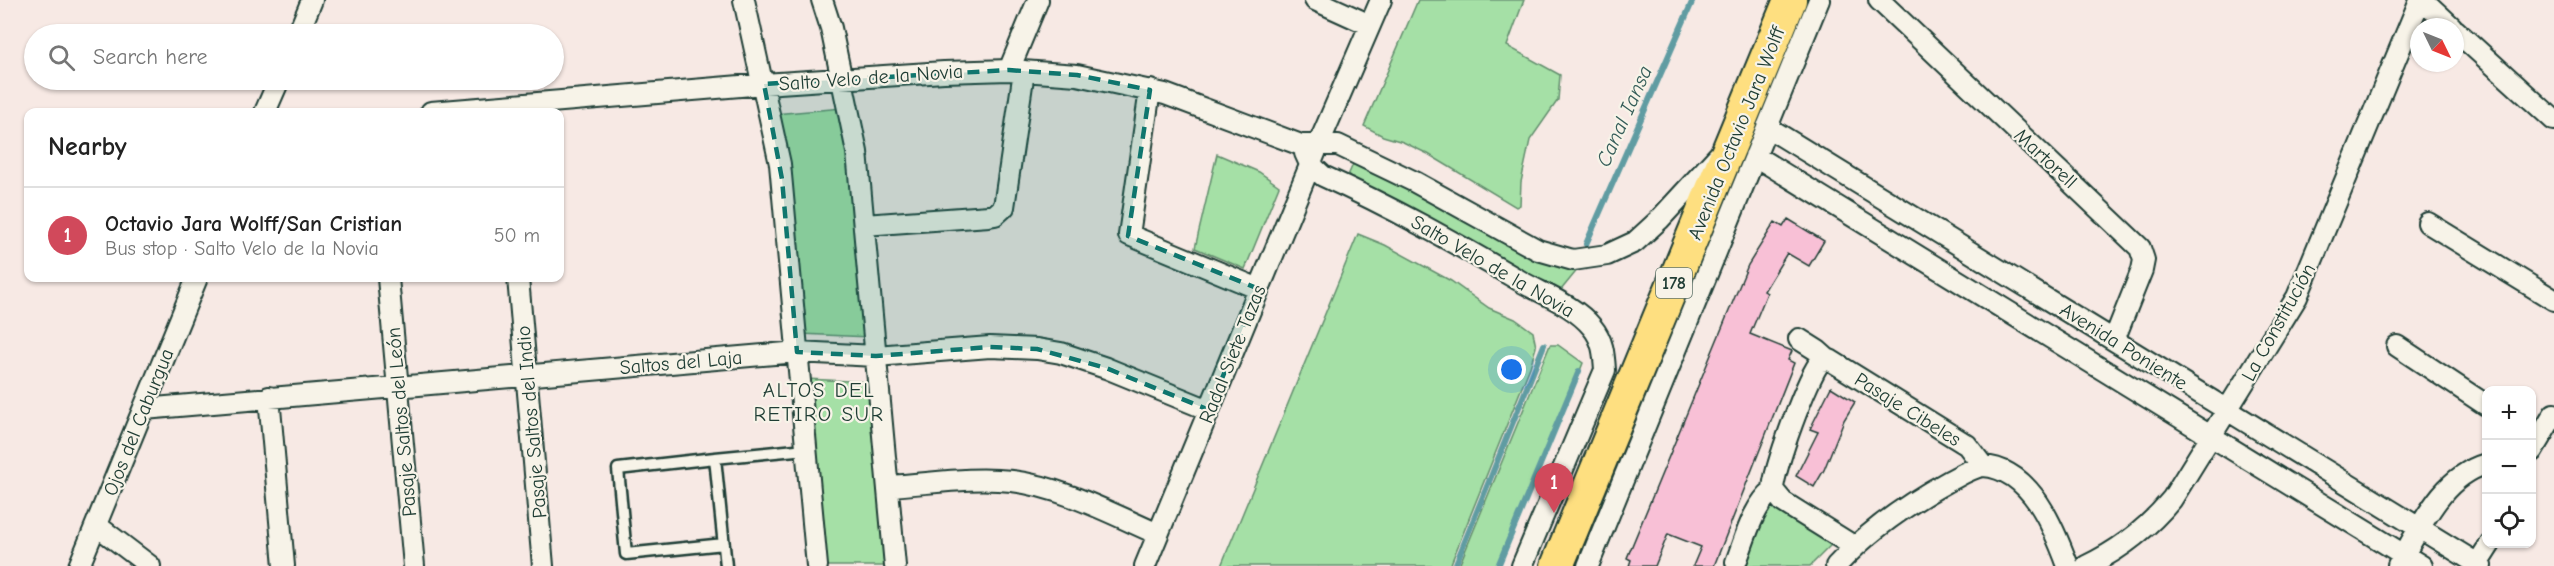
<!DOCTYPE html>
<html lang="en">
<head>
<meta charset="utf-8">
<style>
	body { margin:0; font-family:"Comic Neue",sans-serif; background:#f2f2f2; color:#222 }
	.controls { position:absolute; right:18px; bottom:18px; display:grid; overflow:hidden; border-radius:12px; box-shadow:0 2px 4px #0004 }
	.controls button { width:54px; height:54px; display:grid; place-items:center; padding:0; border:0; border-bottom:2px solid #e0e0e0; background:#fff; color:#222; font:30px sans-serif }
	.compass { position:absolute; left:2410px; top:18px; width:54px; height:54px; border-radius:50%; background:#fff; box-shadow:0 2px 4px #0004; rotate:133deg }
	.you { position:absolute; left:1512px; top:370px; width:21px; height:21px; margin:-15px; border:4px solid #fff; border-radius:50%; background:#1a73e8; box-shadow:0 0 0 9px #1a73e833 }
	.badge { display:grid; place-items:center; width:39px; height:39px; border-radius:50%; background:#d1495b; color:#fff; font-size:20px; font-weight:700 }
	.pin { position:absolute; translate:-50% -50px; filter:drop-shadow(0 2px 3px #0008) }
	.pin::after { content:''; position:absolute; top:32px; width:21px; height:18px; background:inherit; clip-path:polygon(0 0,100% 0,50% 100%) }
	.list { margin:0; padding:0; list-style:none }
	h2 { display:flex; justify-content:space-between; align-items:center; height:78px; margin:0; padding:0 24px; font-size:26px }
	h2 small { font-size:20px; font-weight:400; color:#767676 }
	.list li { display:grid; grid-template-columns:39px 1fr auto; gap:18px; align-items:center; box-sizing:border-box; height:96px; padding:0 24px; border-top:2px solid #e0e0e0 }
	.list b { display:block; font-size:22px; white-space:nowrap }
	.list p { margin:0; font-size:20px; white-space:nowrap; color:#767676 }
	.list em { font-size:20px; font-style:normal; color:#767676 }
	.icon { flex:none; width:33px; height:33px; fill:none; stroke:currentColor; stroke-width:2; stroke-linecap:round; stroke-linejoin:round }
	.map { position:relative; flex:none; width:2554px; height:566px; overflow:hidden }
	.search { position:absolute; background:#fff; box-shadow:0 2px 4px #0004; left:24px; top:24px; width:540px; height:66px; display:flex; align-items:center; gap:15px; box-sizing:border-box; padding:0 21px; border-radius:33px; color:#767676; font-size:22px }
	.panel { position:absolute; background:#fff; box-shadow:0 2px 4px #0004; left:24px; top:108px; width:540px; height:174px; border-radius:12px }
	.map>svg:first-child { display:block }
	.green { fill:#a5e0a6; stroke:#628e6d; stroke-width:1.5 }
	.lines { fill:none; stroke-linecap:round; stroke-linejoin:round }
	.stream { stroke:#619ca2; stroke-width:6 }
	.building { fill:#f8c0d6; stroke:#1f3d34; stroke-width:1.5 }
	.service-casing { stroke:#1f3d34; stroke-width:15 }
	.minor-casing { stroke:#1f3d34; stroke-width:24 }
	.primary-casing { stroke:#1f3d34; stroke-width:36 }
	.service { stroke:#f7f3e8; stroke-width:10 }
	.minor { stroke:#f7f3e8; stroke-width:20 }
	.primary { stroke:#fedf80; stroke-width:32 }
	.marked { fill:#0f766e; fill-opacity:0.2; stroke:#0f766e; stroke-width:4.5; stroke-dasharray:12 8; stroke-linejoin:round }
	.labels { text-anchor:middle; stroke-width:4.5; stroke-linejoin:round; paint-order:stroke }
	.shield { fill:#f7f3e8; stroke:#60746a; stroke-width:1.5 }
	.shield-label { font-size:18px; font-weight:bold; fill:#1f3d34 }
	.street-label { font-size:20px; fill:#1f3d34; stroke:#f7f3e8 }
	.water-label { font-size:21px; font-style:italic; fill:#355d59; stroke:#f7f3e8 }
	.neighbourhood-label { font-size:21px; letter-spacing:1.5px; fill:#1f3d34; stroke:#f7f3e8 }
</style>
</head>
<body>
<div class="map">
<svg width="2554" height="566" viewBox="0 0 2554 566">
	<rect width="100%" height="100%" fill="#f7e9e4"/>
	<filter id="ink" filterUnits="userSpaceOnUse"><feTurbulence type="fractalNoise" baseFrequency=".0167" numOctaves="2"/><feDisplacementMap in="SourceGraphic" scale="12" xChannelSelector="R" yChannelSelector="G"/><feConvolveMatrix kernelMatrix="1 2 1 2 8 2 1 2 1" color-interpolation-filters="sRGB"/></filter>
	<g filter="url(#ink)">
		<path class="green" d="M1418,0H1524L1507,46L1560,75L1558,100L1530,140L1521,182L1520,205L1516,207L1428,154L1403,142L1383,136L1364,126Z
			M843,108L870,337L800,334L774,114Z
			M1217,154L1259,172L1279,186L1245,269L1195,248Z
			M1354,162L1514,242L1588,257L1556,296L1347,178Z
			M1358,234L1385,245L1451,281L1489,308L1515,319L1533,332L1536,347L1530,367L1450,566H1221Z
			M1550,345H1558L1583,363L1578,376L1499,566H1459Z
			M805,379L871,382L888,566H820Z
			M1767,499L1836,540L1810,566H1737Z"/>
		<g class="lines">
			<path class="stream" d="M1586,244L1693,0
				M1455,566L1544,345
				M1498,566L1579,371"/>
		</g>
		<path class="building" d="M1788,219L1824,241L1809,266L1787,253L1764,291L1767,293L1750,334L1792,351L1788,360L1794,363L1714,566H1693L1701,547L1668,534L1655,566H1629L1631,560L1627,558L1748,265L1775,222L1783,227Z
			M1831,387L1855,402L1844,420L1824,470L1814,487L1796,476L1818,432L1810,429Z"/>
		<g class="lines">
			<g class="service-casing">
				<path id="service" d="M715,458L618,469L626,554L724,544
					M726,566L715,458L806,449"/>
			</g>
			<g class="minor-casing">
				<path id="minor" d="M744,0L780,164L817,566
					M822,0L831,28L857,152L895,566
					M1315,0L1370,25
					M1879,0L2140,248L2144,260L2142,270L2114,340
					M2423,0L2452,27
					M2455,30L2554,120
					M298,34L312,0
					M1009,70L1038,0
					M1150,90L1129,235L1259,289
					M265,112L279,80
					M431,112L764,84L944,72L1009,70L1077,75L1165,94L1301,145H1338L1415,182L1538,250L1573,260L1607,255L1635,242L1659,220L1718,156
					M1767,127L2481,566
					M1305,153L1310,164L1323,176C1392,207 1457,244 1522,282C1545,295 1575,306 1592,327C1603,340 1604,354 1605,370L1522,566
					M1755,156L2422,566
					M2428,223L2554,300
					M864,225L989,216L995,215L1004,207L1024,71
					M388,278L414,566
					M518,278L543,566
					M1799,339L1818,351L1827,359
					M2397,346L2486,405
					M269,397L284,566
					M144,409L797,352L876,356L990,347L1037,349L1061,353L1106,368L1209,410
					M2532,451L2554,414
					M888,486C929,484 970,476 1012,481C1062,487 1112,514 1158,534
					M96,525L150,566
					M1855,547L1783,502L1773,490C1773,471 1808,375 1821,361L1830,360L1967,445L1983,466
					M1736,562C1745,539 1753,506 1773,490
					M2398,565C2421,527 2441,477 2486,464
					M79,566L197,278
					M1145,566L1320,141L1381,0
					M1588,566L1819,0
					M1836,566C1868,531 1907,504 1949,481C1959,476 1971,468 1983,466C2031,469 2054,528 2068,566
					M2086,566C2120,550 2148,528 2172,499L2297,297L2420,0
					M2476,566L2490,544"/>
			</g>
			<g class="primary-casing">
				<path id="primary" d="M1557,566L1790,0"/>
			</g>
			<use href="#service" class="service"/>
			<use href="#minor" class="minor"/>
			<use href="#primary" class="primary"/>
		</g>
	</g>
	<path class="marked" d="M1009,70L1077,75L1150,90L1128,236L1259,289L1209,410L1106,368L1037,349L990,347L876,356L797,352L782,179L764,84Z"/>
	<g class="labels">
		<rect class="shield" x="1656" y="268" width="36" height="30" rx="4.5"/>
		<g class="shield-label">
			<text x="1674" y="289">178</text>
		</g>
		<g class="street-label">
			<text transform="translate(871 77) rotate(-4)" y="7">Salto Velo de la Novia</text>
			<text transform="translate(1736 133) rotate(-68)" y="7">Avenida Octavio Jara Wolff</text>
			<text transform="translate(2046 158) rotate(43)" y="7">Martorell</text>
			<text transform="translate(1493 266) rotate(30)" y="7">Salto Velo de la Novia</text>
			<text transform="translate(2278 322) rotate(-61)" y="7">La Constitución</text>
			<text transform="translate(2124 346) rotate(32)" y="7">Avenida Poniente</text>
			<text transform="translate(1232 354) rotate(-68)" y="7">Radal Siete Tazas</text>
			<text transform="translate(681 362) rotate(-5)" y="7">Saltos del Laja</text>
			<text transform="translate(1908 409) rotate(32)" y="7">Pasaje Cibeles</text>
			<text transform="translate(138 422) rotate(-68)" y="7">Ojos del Caburgua</text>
			<text transform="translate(401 422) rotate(-95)" y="7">Pasaje Saltos del León</text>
			<text transform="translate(531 422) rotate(-95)" y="7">Pasaje Saltos del Indio</text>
		</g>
		<g class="water-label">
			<text transform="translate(1624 116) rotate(-66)" y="7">Canal Iansa</text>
		</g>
		<g class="neighbourhood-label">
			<text x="819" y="397">ALTOS DEL<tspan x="819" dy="24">RETIRO SUR</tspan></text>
		</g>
	</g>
</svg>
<div class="controls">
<button>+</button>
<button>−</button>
<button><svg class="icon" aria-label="locate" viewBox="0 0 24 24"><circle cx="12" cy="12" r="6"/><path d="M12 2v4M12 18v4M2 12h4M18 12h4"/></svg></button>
</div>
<svg class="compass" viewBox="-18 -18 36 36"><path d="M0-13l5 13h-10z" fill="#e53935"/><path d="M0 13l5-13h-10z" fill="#767676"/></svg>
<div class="you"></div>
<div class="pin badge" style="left:1554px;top:513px">1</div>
<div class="search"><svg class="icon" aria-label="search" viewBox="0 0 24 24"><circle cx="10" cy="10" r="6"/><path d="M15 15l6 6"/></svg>Search here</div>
<section class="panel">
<h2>Nearby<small></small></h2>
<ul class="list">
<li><span class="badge">1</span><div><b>Octavio Jara Wolff/San Cristian</b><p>Bus stop · Salto Velo de la Novia</p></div><em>50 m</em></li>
</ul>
</section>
</div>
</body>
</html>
